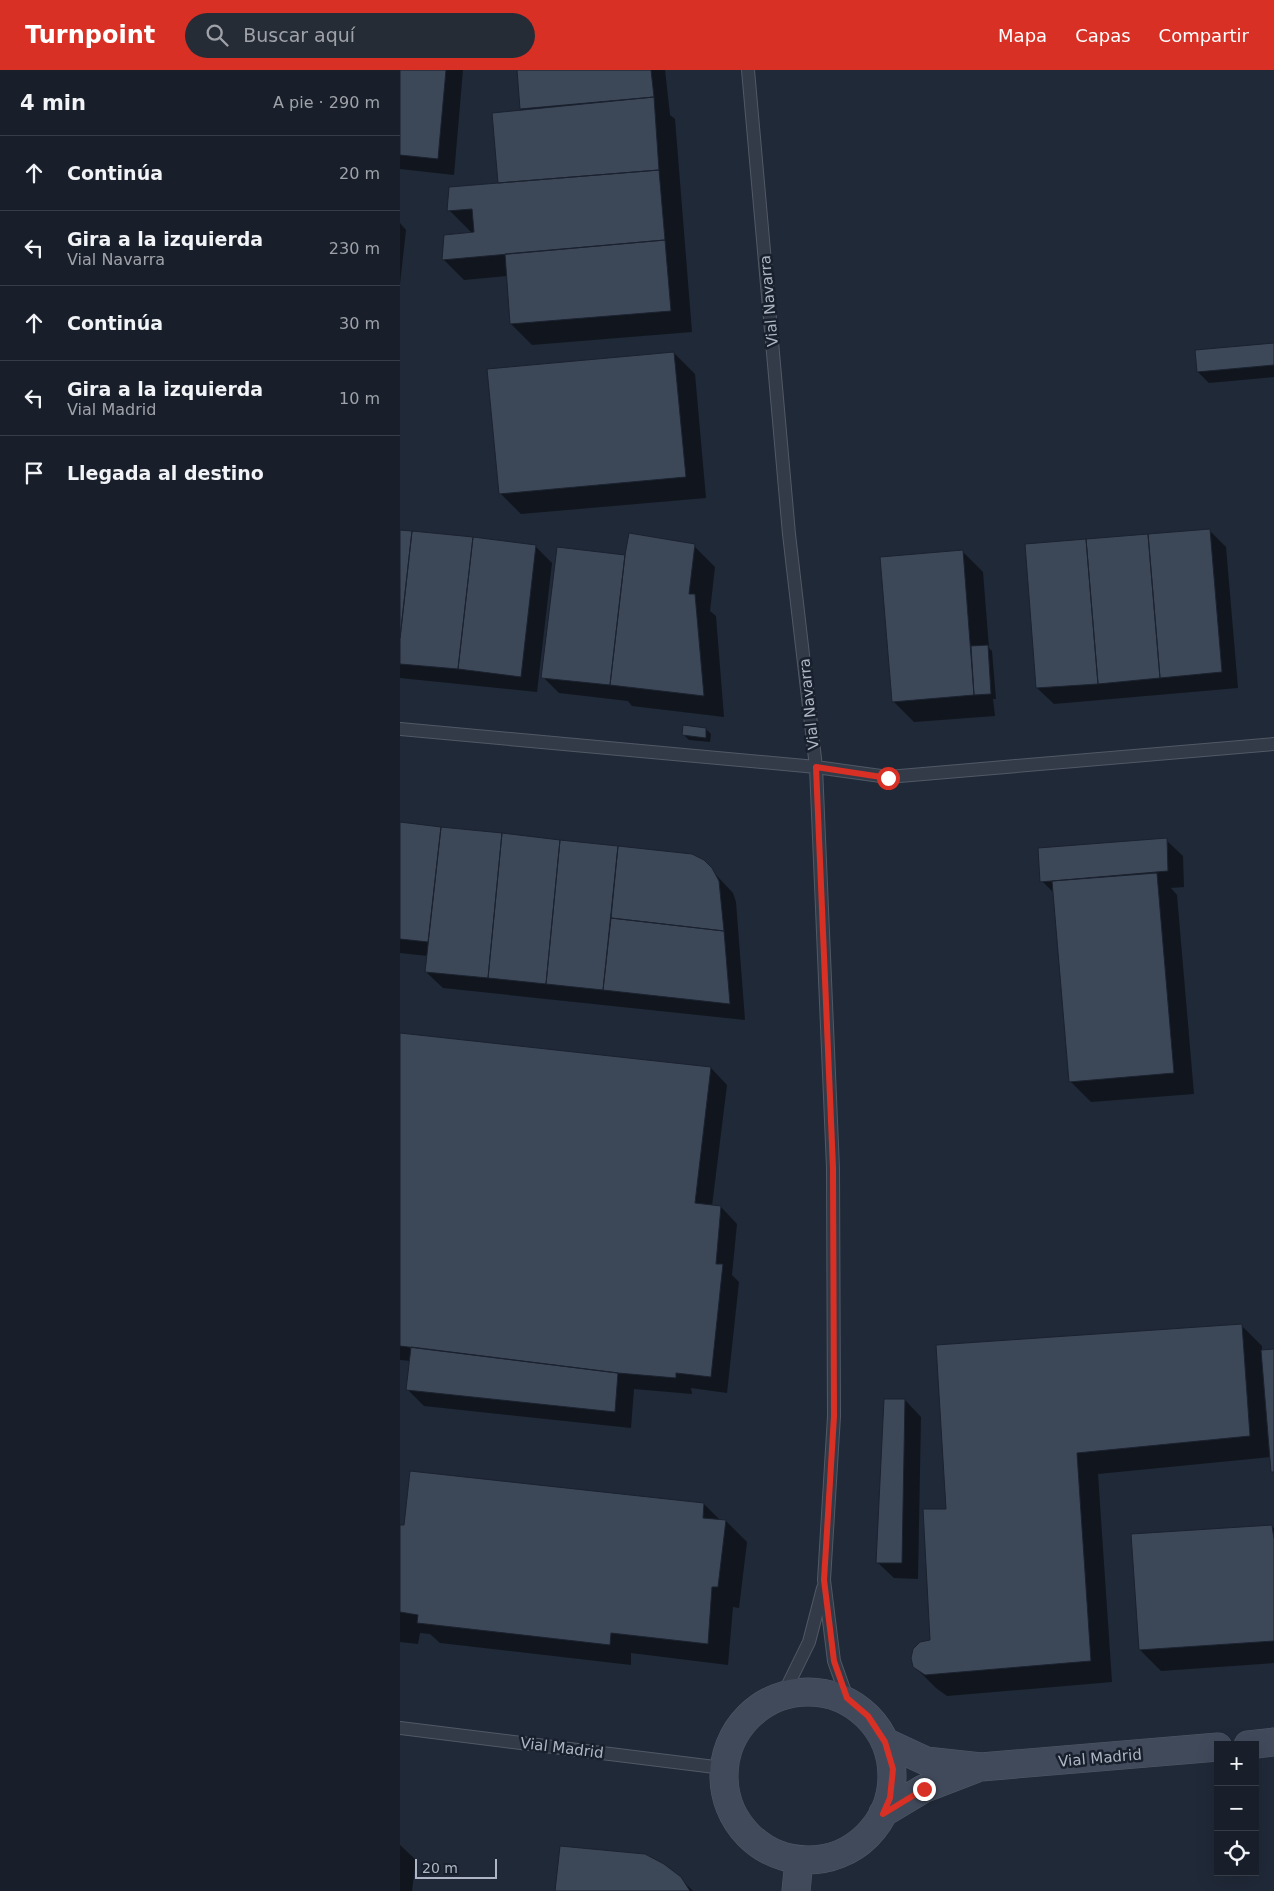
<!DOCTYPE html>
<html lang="es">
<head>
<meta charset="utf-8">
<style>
	body { margin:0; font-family:"DejaVu Sans",sans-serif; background:#252c36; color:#f1f3f6 }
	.controls { position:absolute; right:15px; bottom:15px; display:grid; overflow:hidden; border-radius:0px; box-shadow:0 5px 20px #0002 }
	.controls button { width:45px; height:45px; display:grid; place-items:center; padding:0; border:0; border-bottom:1px solid #363d47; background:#181f2a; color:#f1f3f6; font:25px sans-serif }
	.scale { position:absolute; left:15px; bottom:12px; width:82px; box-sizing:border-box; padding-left:5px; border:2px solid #aeb6c5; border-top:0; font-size:14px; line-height:18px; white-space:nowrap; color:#aeb6c5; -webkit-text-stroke:4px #19202d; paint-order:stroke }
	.stop { position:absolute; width:15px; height:15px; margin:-11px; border:4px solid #d93025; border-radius:50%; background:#fff }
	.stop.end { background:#d93025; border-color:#fff; box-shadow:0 1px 5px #0008 }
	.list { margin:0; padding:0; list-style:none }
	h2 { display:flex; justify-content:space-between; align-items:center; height:65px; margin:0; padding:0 20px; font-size:21px }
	h2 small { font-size:16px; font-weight:400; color:#9fa2a8 }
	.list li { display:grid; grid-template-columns:32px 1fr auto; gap:15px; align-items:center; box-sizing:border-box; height:75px; padding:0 20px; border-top:1px solid #363d47 }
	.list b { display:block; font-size:19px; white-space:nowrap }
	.list p { margin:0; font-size:16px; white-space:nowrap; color:#9fa2a8 }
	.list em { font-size:16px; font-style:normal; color:#9fa2a8 }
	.icon { flex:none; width:28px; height:28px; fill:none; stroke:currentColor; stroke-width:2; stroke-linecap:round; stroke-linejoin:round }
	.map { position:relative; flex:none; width:874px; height:1821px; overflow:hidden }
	header { display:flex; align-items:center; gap:30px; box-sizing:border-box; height:70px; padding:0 25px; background:#d93025; color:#fff }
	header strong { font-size:24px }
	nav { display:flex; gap:28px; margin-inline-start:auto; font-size:18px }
	.search { width:350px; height:45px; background:#252c36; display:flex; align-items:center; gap:12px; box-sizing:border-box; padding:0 18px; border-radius:28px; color:#9fa2a8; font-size:19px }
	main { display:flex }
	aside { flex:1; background:#181f2a }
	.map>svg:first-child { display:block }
	.shadow { fill:#0007 }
	.building { fill:#3c4758; stroke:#1b222f }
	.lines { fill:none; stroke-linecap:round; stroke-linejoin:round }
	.lane-casing { stroke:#515966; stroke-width:14 }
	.secondary-casing { stroke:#515966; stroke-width:29 }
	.lane { stroke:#343b48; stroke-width:12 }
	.secondary { stroke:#414a5b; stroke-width:28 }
	.route { stroke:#d93025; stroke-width:6 }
	.labels { text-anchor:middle; stroke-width:5; stroke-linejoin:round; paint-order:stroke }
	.street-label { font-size:15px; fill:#aeb6c5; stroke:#19202d }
</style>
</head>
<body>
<header>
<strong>Turnpoint</strong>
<div class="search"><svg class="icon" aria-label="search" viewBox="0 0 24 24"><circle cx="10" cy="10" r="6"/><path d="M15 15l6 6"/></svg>Buscar aquí</div>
<nav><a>Mapa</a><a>Capas</a><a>Compartir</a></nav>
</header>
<main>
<aside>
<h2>4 min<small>A pie · 290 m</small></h2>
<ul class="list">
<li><svg class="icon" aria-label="ahead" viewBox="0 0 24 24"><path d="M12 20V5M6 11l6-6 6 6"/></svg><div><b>Continúa</b></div><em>20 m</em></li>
<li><svg class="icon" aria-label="left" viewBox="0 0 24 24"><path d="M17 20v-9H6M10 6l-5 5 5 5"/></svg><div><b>Gira a la izquierda</b><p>Vial Navarra</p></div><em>230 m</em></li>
<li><svg class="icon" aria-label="ahead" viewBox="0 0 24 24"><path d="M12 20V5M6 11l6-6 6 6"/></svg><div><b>Continúa</b></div><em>30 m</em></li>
<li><svg class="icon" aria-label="left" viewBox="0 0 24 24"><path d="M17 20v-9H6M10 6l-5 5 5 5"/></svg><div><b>Gira a la izquierda</b><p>Vial Madrid</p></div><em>10 m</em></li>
<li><svg class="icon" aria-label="arrive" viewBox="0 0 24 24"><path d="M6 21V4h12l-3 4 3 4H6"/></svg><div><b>Llegada al destino</b></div></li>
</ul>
</aside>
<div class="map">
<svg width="874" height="1821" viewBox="0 0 874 1821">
	<rect width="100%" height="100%" fill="#202938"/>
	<path class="shadow" d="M0,0H63L54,105L0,99Z
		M118,0H265L270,45L275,49L292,262L132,275L111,254L107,206L64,210L43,189L72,163L49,140L99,114L93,44L123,41L121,39Z
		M0,153L6,160L0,214Z
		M874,274V307L809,313L798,302Z
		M274,283L295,304L306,428L121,444L100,423Z
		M0,460L136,477L152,493L137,622L0,608Z
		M810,461L826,477L838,618L654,634L637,618Z
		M294,476L315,497L310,541L316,546L324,647L232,636L228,631L159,623L143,607L226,486Z
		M562,481L583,502L589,578L592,581L596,629H593L595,646L514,652L493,631Z
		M306,659L311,664L310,672L289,670L284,665Z
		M0,753L292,785L303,791L333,823L336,832L345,950L43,918L26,902L28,886L0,883Z
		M766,770L783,786L784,817L771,818L777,825L794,1024L691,1032L670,1011L654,823L642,811Z
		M0,964L311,998L327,1015L312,1136L321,1137L337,1154L332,1205L339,1212L327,1323L291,1318L292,1324L234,1319L231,1358L24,1336L8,1320L11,1291L0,1290Z
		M841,1255L862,1276V1281L874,1280V1403L871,1387L698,1404L712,1612L547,1626L536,1618L514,1596L532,1571L547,1440Z
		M505,1330L521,1347L518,1509L494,1508L477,1492Z
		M304,1434L320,1450L326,1451L347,1472L339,1538L333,1537L328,1595L231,1583V1595L40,1573L30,1564L20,1563L18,1574L0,1572V1456Z
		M872,1456L874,1458V1593L761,1601L740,1580L733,1465Z
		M0,1775L16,1790L12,1821H0Z
		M280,1808L293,1821H156Z"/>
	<path class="building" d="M0,0H46L38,89L0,85Z
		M117,0H251L254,27L120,39Z
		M254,27L259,100L98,113L92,43Z
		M259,100L265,170L42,190L44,165L74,162L72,139L47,141L49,117Z
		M265,170L271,241L110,254L105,184Z
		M874,273V295L797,302L795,280Z
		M274,282L286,407L99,424L87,299Z
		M810,459L822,602L760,608L748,464Z
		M0,460L12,461L0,568Z
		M12,461L73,467L58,599L0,594V568Z
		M229,463L295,474L289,524H295L304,626L210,615L225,485Z
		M748,464L760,608L698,614L686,469Z
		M73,467L136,475L121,607L58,599Z
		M686,469L698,614L636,618L625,474Z
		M157,477L225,485L210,615L141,608Z
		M563,480L574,625L492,632L480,487Z
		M588,575L591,624L574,625L571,576Z
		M283,655L306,658V668L282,665Z
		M0,752L41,757L28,872L0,869Z
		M41,757L102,763L88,908L25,902Z
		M102,763L160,770L146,914L88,908Z
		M767,768L768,801L640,812L638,778Z
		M160,770L218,776L203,920L146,914Z
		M218,776L292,784L304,790L312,798L319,811L324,861L211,848Z
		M757,803L774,1003L669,1012L652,811Z
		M211,848L324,861L330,934L203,920Z
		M0,963L311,997L295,1133L321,1136L316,1194H323L311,1307L276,1303V1308L218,1303L0,1276Z
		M842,1254L850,1366L677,1383L691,1591L525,1605L513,1597L511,1588L513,1579L520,1572L530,1570L523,1439H546L536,1275Z
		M11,1277L218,1303L215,1342L6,1320Z
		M874,1279V1402H871L861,1280Z
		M484,1329H505L502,1493H476Z
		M10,1401L304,1433L303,1448L326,1450L318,1517H312L308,1574L211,1563L210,1575L17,1553L18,1545L0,1542V1455H4Z
		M872,1455L874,1469V1571L739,1580L731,1464Z
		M160,1776L245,1784L264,1794L281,1807L290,1821H155Z"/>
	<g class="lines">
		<g class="lane-casing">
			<path id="lane" d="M348,0L389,464L416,697L433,1098L434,1346L424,1510L434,1591L447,1628
				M0,659L416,697L488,707L874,674
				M383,1625L409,1572L423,1518
				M0,1658L323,1698"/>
		</g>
		<g class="secondary-casing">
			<path id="secondary" d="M324 1706a84 84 0 1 1 168 0a84 84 0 1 1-168 0Z
				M485,1672L526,1691L581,1697L818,1677
				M848,1675L874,1672
				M483,1743L523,1719L575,1699
				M396,1821L399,1790"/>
		</g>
		<use href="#lane" class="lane"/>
		<use href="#secondary" class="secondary"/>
	</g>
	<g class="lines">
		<path class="route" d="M488,708L416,697L433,1098L434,1346L424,1510L434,1591L447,1628L468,1646L485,1672L493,1699L490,1728L483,1744L524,1719"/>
	</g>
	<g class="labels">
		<g class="street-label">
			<text transform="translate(369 231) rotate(-95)" y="5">Vial Navarra</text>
			<text transform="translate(409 634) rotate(-96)" y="5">Vial Navarra</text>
			<text transform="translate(162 1678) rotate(7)" y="5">Vial Madrid</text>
			<text transform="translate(700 1688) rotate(-5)" y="5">Vial Madrid</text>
		</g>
	</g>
</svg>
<div class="controls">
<button>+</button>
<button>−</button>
<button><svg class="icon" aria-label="locate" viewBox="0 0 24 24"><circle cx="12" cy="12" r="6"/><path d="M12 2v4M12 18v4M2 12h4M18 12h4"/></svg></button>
</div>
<div class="scale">20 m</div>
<div class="stop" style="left:488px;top:708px"></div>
<div class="stop end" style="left:524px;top:1719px"></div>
</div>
</main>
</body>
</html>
